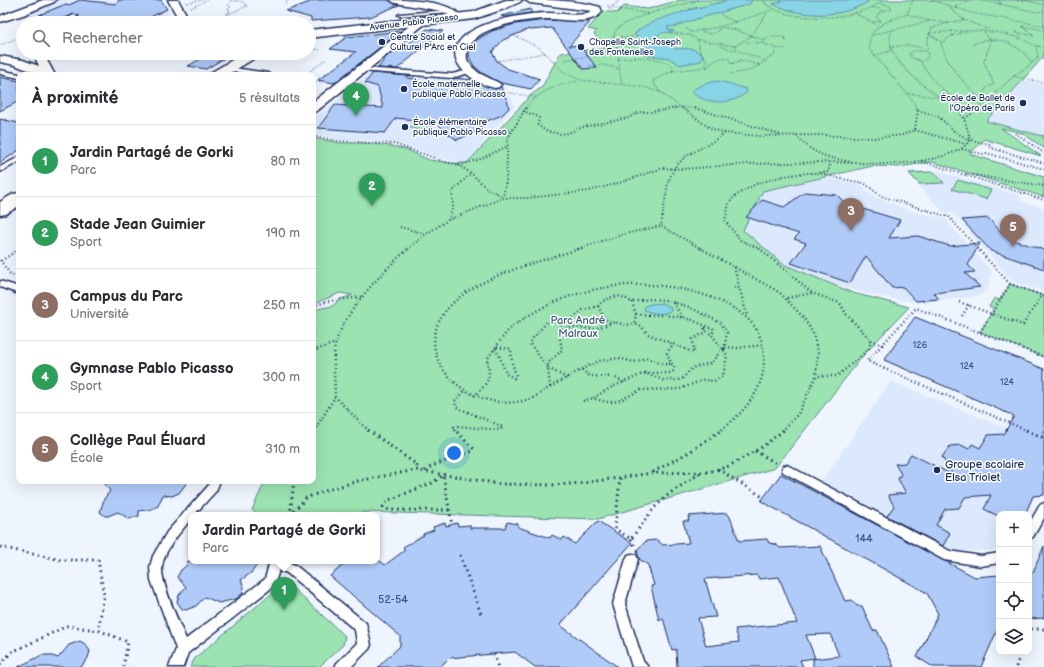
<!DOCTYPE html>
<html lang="fr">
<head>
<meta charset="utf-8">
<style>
	body { margin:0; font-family:"Balsamiq Sans",sans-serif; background:#f7f7f7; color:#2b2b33 }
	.controls { position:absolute; right:12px; bottom:12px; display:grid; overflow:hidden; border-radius:8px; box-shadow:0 4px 16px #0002 }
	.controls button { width:36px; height:36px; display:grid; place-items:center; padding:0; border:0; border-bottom:1px solid #e1e1e2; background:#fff; color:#2b2b33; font:20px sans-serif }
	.you { position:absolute; left:454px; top:453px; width:14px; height:14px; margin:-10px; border:3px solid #fff; border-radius:50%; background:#1a73e8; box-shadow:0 0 0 6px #1a73e833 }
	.badge { display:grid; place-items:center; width:26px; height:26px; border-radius:50%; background:#1b2f5e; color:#fff; font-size:13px; font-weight:700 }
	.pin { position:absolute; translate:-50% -33px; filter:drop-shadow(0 1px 2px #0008) }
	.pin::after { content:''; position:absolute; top:21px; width:14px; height:12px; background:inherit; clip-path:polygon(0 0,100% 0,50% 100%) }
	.popup { position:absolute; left:188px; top:512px; width:192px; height:52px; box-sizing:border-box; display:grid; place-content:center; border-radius:8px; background:#fff; filter:drop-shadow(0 1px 3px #0005); font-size:13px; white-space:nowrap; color:#7c7c81 }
	.popup b { font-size:15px; color:#2b2b33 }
	.popup::after { content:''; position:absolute; left:50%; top:100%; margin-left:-8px; border:8px solid transparent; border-top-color:#fff }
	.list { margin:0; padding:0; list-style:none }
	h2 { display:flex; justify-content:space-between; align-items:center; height:52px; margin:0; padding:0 16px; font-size:17px }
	h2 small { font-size:13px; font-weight:400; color:#7c7c81 }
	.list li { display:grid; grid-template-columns:26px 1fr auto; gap:12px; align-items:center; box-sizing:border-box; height:72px; padding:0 16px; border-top:1px solid #e1e1e2 }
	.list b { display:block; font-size:15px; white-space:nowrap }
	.list p { margin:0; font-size:13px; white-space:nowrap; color:#7c7c81 }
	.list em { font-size:13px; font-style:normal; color:#7c7c81 }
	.icon { flex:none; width:22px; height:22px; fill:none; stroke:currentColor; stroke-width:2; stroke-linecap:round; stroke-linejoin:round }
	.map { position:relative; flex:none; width:1044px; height:667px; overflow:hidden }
	.search { position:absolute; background:#fff; box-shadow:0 4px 16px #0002; left:16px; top:16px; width:300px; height:44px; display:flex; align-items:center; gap:10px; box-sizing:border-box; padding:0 14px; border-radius:22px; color:#7c7c81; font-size:15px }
	.panel { position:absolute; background:#fff; box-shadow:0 4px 16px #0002; left:16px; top:72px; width:300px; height:412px; border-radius:8px }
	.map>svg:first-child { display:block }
	.built { fill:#dce8fc }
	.green { fill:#9be3b1; stroke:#5b8988 }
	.water { fill:#88d4e7; stroke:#5c92b0 }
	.building { fill:#b0cbf8; stroke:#1b2f5e; fill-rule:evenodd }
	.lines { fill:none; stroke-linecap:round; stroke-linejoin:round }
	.lane-casing { stroke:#1b2f5e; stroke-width:3 }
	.street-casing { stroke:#1b2f5e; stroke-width:3 }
	.secondary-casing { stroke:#1b2f5e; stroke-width:3 }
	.path-far3 { stroke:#1b2f5e; stroke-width:1.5; stroke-dasharray:0.5 2; stroke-linecap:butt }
	.path-far2 { stroke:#1b2f5e; stroke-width:2; stroke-dasharray:1 2.5; stroke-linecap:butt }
	.path-far1 { stroke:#1b2f5e; stroke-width:2.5; stroke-dasharray:1 3; stroke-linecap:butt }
	.path { stroke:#1b2f5e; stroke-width:3; stroke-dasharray:1.5 4; stroke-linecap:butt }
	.lane { fill:#fff; fill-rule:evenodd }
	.street { fill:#fff; fill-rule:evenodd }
	.secondary { fill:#fff; fill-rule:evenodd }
	.poi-dot { fill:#1b2f5e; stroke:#fff; stroke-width:1.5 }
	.labels { text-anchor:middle; stroke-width:3; stroke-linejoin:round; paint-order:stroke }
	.far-street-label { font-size:9px; fill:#1b2f5e; stroke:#fff }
	.far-poi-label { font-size:9px; fill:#1b2f5e; stroke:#fff; text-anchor:start }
	.number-label { font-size:9px; fill:#405684 }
	.park-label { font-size:11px; fill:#3b5c73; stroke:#fff }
	.poi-label { font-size:11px; fill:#1b2f5e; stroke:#fff; text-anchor:start }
	.near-number-label { font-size:11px; fill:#405684 }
</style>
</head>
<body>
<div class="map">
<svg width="1044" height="667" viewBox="0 0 1044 667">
	<rect width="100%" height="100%" fill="#eff5fe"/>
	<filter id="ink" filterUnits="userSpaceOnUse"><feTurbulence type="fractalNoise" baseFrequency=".025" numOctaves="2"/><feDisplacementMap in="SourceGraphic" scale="8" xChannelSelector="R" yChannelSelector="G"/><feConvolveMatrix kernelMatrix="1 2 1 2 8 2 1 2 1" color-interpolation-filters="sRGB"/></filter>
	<g filter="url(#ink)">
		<path class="built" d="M58,0H161L170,13L149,23H32L29,17V13Z
			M48,53H92L84,57L52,61Z
			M372,72L471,80L508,95L512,98L514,106L467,163L433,157L413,148L399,144L374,140H344L313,134V119Z
			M1023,80L1044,85V135L1042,136L986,121Z
			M906,171H938L1021,196L1019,200L1044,208V292L1012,281L953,213L943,212Z
			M827,178L858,183L877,198L914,212L944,218L991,271L989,286L980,296L919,303L868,294L791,272L752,242L740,221L764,187Z
			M891,381L1044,444V496L1035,497L1026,514H999V550L947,552L819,485Z"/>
		<path class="green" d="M680,0H1044V56L986,121L1042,136L1044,135L1043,139L1044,140V148L1022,133L1001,128L1041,156L984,139L970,154L1044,177V197L933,162L898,167L873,166L763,191L743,230L783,264L853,293L909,307L866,352L775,468L598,519L363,512L360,515H258L252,510L265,481H313V310L332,306L341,299L352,295L340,293L313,304V138L341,143H364L391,146L408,150L429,160L451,163H467L531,95L542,87L560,53L606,48L594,34L597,31L588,29L603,11L617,13L624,6L648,9Z
			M420,122L438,130L428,135L410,127Z
			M934,172L944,183L919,184L909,173Z
			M958,180L991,190L986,199L952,189Z
			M1010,284L1044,296V357L980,332L994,309L989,307L994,298L1000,300Z
			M288,584L345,636L343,645L319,667H190L195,658L282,585Z"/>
		<path class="water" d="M730,0H752L750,4L683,23L678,26L667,27L669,30L674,31C668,34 660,30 657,37L671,43V48C684,51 692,44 703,56L701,61L680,65L669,58L646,55L638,50L646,44L635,34C645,18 711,5 730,0Z
			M781,0H865L868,2C842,18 801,18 773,4L781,2Z
			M718,81L731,84L746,89L747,92C732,106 707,104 692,93V91C699,85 709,82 718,81Z
			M662,303L670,307L671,311C662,315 654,314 644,310L645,306L651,304Z"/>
		<path class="building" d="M80,0L116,4L119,0H161L167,9L138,23H67L79,16L74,14L56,23H36L46,19L38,17L42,16L39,15L66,4L69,5Z
			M315,0H389L394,4L399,5L370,17L311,21V18L286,11Z
			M531,9V13L505,17L501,16Z
			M546,20L590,22L569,46L579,45L597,68L583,69L552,28L531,30L529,29L503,40L492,52L497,61L508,69L540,79L531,89L501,83L482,73L474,66L469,57V49L475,41L492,31L515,24Z
			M427,29L443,31L397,69L378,68L387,56L403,44V48Z
			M401,31L334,83L318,80L356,52L330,49L347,37Z
			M211,53H233L206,69L188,66Z
			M373,73L408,76L407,78L418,79L415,83L448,86L452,79L456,78L472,80L495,89L501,87L508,103L509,108L502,115L477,125L483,128L457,140L446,132L436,122L396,118L385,133L318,128L335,105L383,108L378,87L365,83Z
			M0,77L19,81V101L0,111Z
			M0,119L19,123V150L0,163Z
			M805,192L837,195L846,204L900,220L889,238L918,236L950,246L980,243L968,265L975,272L965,273L980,287L934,293L939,299L916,301L903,287L892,288L866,256L850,283L791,263L806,243L794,239L799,234L746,217L762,200L784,207Z
			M988,218L1007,238L1044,250V269L991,251L962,220Z
			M915,317L1044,369V495L1033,496L1025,514L996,515L984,509L991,495L965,497L959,508L945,509L936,525L950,533L943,546L887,516L894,506L888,495L906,493L898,479L901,474L895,464L905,463L911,454L953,475L942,457L950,446L961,445L969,449L972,444L980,448L988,435L1004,434L1014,416L884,360Z
			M781,474L975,577L999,575V626L981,667H933L917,657L938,614L927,593L761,501Z
			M103,481H188L179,493L172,496L163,495L158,506L152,509L139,511V516L129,519L118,512L108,516H105L100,512L104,499L110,491Z
			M727,513L730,517L739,541L767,539L769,543L775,544L780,548L820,546L845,601L852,600L857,606H862L873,631L877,630L894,667H813V659L839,656L830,634L806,635L815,658L800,660L803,667H677L676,649L672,650L663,618L659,620L651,586L654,585L648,565L639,559L637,550L646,541L657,540L663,545L689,543L683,521H689L688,516ZM757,575L759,579L779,577L797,623L735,629L739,642L706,646L698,618L716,617L705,579Z
			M598,521L632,543L560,625L618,667H535L515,652L449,658L440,667H378L400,646V636L330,576L348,561H380L385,565L405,550L403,547L424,535L423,534L434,530L433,527L445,523L446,526L457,523L458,526L470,525V528H505L507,522L518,524V527L550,538L552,535L562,540L564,537L575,544Z
			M1044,546V618L1029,619V573L1033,572Z
			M188,561H249L257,565L251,573L241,580L244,587L243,593L236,599L219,603L205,597L196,606L186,610L182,609L177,602L179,595L186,587L177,577L181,570L187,565Z
			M80,641L85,644L90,651L88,658L81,667H18L42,655H49L58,658L69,645Z"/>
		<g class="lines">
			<g class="lane-casing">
				<path id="lane" d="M448,10L450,11V12L400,16L398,15L400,14Z
					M74,15L78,16L63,23H57Z
					M59,53H70L42,60L39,58Z
					M227,67L268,73L271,75H256L225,70L224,69Z
					M362,68L452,74L469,70L472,72L452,78L360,71V69Z
					M0,70L19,74L21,75H19V78L0,74Z
					M19,157V162L0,172V167Z
					M0,281L19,287V294L0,287Z
					M787,465L950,551L981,556L999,553V563L981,566L944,560L783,472L782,469L783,466Z
					M210,481H220L216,491L194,515H191V519C180,533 165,548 162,566C160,582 179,623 186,639L265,579L270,561H282L295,565L366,623L371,645L369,649L351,667H335L337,663L357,643L355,630L287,573L279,570L274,586L188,653L183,667H169L176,649L151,580L150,567L153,556L167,532L208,486Z
					M1044,503V518L1033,537L1029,539V524L1040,505Z
					M632,554L636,555L638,559L625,604L643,661L648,667H632L613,604L626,559L628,555Z"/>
			</g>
			<g class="street-casing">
				<path id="street" d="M43,0H56L54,2L23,15L0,22V16Z
					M168,0H178L191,23H181Z
					M390,0C410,0 449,0 462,17L457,20L442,11L395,3Z
					M525,0C550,0 577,0 600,7L602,12C590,27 562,18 546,19C523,20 462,27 467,60L472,67L479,73L499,83L501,85L499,87L495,88C471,83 437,57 467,34C486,20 527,13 550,13C563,13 581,18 592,11L530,3Z
					M422,18L426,19L427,21L426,23L317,111L313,112V102L418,19Z
					M33,53H43L55,75H40L15,65L0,62V56L23,60L39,66Z"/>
			</g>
			<g class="secondary-casing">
				<path id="secondary" d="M506,0H522L520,2L504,9L474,19L309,38V30L473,12Z
					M244,53H260L258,56L227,75H210L212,72Z
					M19,193V206L6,214L0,215V202L13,194Z"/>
			</g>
			<path class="path-far3" d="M287,0L286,4L288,6
				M763,0C774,18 822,19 841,16C856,13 872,9 884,0
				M913,0L907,14C890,20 865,27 870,50L913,101L917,109
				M931,0L972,13L1044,26
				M979,0L1002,4L998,0
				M1016,0L1026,1
				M1025,0L1044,5
				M186,3L202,0
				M999,4L1037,12L1044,11
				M607,6H614
				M613,7L619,0
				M871,7L883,10
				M191,8L207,0
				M609,9H620L649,14
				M689,9L700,7
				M951,9L964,20L990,30
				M956,9V6L965,2L977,0
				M855,13L879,26
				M227,14L230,11L228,10L230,7L228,4L232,0
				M907,14L929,21
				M721,15L735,22
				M224,19V16L247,6L243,2L231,0
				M873,22L881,21L876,17L880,12L892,9L890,6L881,4
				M948,23L964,20
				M687,29L691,32
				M701,31L711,34L719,30V27L733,29L764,40L763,43L775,48
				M967,31L953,35L941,43C947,68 968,86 985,104
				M670,33L689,35
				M929,33C966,30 1003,27 1036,46L1038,57L1036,60L1014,76L978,109
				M929,34L942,42
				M513,35L540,48L565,73L580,80L643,87L660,92
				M634,35L640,42
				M873,35L891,30
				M614,37H634
				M1021,37L1016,32L1034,36L1022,26L1044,30
				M698,40L735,46L738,51L764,60
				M764,40L771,37H785L786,41
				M746,42L763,43
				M720,44L723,47L738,51
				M973,44C995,33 1020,44 1032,63
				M0,45L23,36
				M735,46L751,36L767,13
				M1037,46L1044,47
				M891,47L907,45L927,49
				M309,48L320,50
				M620,51C616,47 612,41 614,34C620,17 681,6 698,0
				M620,51L618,59L622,85
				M874,56L892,50
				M618,59C638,57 659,55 675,68L672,71L706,67V59L700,52L698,40L689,35L691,32L719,27L773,10
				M564,60L620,51
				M497,61L545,53
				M922,62L913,58L909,54L914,51H926
				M759,65L775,55V48L786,49
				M589,66L603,65L620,69
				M707,67C713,62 719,56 728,58L732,64L741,60L759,65L749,71L729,74
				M672,71L654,80L653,82L660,92L683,109
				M128,75L150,73L165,75
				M177,75L184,73L203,75
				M305,75L326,59
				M1014,76L1044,83
				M314,81L326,82
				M503,92L536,97
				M907,93L951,99
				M942,99C926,87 889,62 890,39C890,36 891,33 892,30L930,21L948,23L932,28L927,42L928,57L922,62V65L936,83L955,101L959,109
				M981,99L986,88L994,84L984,62L991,41L983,31
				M525,109C540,90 556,85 579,81
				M671,109L681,107L698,109"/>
			<path class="path-far2" d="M682,108L710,128L725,133L759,136L820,135L874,138L902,135L915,130L966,144
				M695,108L781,135
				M958,108L964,119
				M980,108L964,119L971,140L989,144L991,148L1044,163
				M918,110L939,117L955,132L970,140
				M523,111L539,117L538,125L546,131L560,134L568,133L583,127L628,118L639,112H651L677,108
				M6,120L8,119
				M498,129L512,131
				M915,129L918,110L917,108
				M1015,133L1044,153
				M313,136L339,141L395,144L445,162L460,165L478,160L508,146
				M796,136C802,142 810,149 818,153C854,169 923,167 959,150C964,148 967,143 971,140
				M962,149L982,154L986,153L1044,169
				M921,161L1044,200
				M458,165L471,173L487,189L503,196
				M820,172H828L831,162L852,163
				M966,174L1044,186
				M503,198L506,180L508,138L526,108
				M448,220L453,207L452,192L471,173
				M400,227L426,234
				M408,249L426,234L448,220L503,198H528L589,191L619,183L663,168L682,169L747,164L831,162
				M578,249L624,234L661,226
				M702,249L661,226L668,182L675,167L686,156L712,142L725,133
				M760,249L740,240L725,221L729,203L735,196L745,190L756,184L783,176L807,173H820L837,178L864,183L881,196L949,217L978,249"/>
			<path class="path-far1" d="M582,248C542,261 484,274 454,302C399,353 470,416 526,400C535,398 542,392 550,387L548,368L530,344L532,339L547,322L572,319L583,310L598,306L603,301L612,297L621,296L632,302L650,299L666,300L689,307L721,323L727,333L724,350L711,334
				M700,248L779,292L803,317L813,333L818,353L816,376L798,414L782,431
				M759,248L812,293L840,303L846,314L871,340L869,349L841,373L836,376H816
				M977,248L1010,284L1044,296
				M0,260L11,275L19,277
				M1,261L19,249
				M734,267L747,316
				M734,287L739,288
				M787,298L812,293
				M632,302L636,315L634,324
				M959,302L1023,325L1042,295
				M673,303L683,318
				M313,306L329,301L361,297
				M598,306L604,318L611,323
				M636,314L674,316L692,320L708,327
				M962,316L969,305
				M561,320V331
				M705,328H713L714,331L711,334L704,330Z
				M980,332L1010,284
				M871,340L882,345L867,361L1028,431
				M882,345L916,308L1044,357
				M725,347L737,348L763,345
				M495,349L499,355L506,374L514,378L516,376L512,362L511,349L496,347
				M724,350L727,356L723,376L714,381L703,380L680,389L640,390L621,400L613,402H606L593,398L612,387L645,373L663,380H678L683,378L692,368L711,363L720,352Z
				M313,351L335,343
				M582,370L590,376L614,377L625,383
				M645,373H670L673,371L674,367L671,363
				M567,378L548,368V363L562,350L559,333L563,328L575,327L594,329L615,322L626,325L634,324L641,326L648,334L673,344
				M550,387L582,369L599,361L618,358L634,362L647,358C656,360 662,367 671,363L667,353L673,344L694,353L693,339L706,332
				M474,396C480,390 488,384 489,375C490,368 485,363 489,356C498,346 504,332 516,324C553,297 604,282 651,285C683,287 725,297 749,320C757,328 762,338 763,350C769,385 746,411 720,431
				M583,401L593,398
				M314,431L335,397
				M369,431L335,397C335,384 332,352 336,342C346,309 384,270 409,248
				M455,431L454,427L457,426L500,430L503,427L456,407L455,401L465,391"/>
			<path class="path" d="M368,430L417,465L416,470
				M1026,430L1044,438
				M313,433L315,430
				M755,451L778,464
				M718,469L763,497
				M425,471L432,466L473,451L474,449L455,430
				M653,472L691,451L721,430
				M620,478L615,529L631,539L654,508L670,493L702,472
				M449,510H389L383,507L389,500L432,483L443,475L452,525
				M290,515L306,498L324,491L358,481L416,470L500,484L552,485L583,483L652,473L709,472L729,466L762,447L784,430
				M290,515L294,481
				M631,539L635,547
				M0,547L61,560H98L104,596L98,630
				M460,555L481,614
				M1029,633L1030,629H1044
				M494,654L498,667
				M0,664L12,652L67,626L98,630L128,642L123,667
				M1016,667L1021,652"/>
			<use href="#lane" class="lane"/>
			<use href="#street" class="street"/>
			<use href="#secondary" class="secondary"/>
		</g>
	</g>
	<g class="poi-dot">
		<circle cx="382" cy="42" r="4"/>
		<circle cx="581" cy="47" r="4"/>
		<circle cx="404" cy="89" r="4"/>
		<circle cx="1023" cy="103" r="4"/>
		<circle cx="405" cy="127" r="4"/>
		<circle cx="937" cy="470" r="4"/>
	</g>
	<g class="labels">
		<g class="far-street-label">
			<text transform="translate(414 22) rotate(-7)" y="3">Avenue Pablo Picasso</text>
		</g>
		<g class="far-poi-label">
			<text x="390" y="40">Centre Social et<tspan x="390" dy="10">Culturel P'Arc en Ciel</tspan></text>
			<text x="589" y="45">Chapelle Saint-Joseph<tspan x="589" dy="10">des Fontenelles</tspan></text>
			<text x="412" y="87">École maternelle<tspan x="412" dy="10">publique Pablo Picasso</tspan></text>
			<text x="1015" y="101" text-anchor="end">École de Ballet de<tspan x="1015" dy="10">l'Opéra de Paris</tspan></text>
			<text x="413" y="125">École élémentaire<tspan x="413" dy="10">publique Pablo Picasso</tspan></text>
		</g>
		<g class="number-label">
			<text x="920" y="348">126</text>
			<text x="967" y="369">124</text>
			<text x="1007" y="385">124</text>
		</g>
		<g class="park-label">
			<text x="578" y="324">Parc André<tspan x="578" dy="13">Malraux</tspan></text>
		</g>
		<g class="poi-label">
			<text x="945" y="468">Groupe scolaire<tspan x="945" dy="13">Elsa Triolet</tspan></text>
		</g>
		<g class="near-number-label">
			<text x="864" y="542">144</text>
			<text x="393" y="603">52-54</text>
		</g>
	</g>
</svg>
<div class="controls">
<button>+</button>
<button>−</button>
<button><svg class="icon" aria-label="locate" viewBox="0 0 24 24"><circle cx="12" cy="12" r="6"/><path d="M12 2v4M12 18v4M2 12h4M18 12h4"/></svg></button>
<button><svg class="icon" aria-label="layers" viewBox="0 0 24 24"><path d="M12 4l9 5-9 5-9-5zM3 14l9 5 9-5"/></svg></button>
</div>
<div class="you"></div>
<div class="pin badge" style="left:284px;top:610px;background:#2e9e5b">1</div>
<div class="popup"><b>Jardin Partagé de Gorki</b>Parc</div>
<div class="pin badge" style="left:372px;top:206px;background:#2e9e5b">2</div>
<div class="pin badge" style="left:851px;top:231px;background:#8d6e63">3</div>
<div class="pin badge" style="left:356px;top:116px;background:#2e9e5b">4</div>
<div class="pin badge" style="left:1013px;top:247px;background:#8d6e63">5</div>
<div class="search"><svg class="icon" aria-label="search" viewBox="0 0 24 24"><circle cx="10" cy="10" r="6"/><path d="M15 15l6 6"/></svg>Rechercher</div>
<section class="panel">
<h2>À proximité<small>5 résultats</small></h2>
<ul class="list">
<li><span class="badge" style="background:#2e9e5b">1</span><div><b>Jardin Partagé de Gorki</b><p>Parc</p></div><em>80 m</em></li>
<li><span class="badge" style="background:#2e9e5b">2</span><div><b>Stade Jean Guimier</b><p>Sport</p></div><em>190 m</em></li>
<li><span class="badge" style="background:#8d6e63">3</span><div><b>Campus du Parc</b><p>Université</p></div><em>250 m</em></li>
<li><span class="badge" style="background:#2e9e5b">4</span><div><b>Gymnase Pablo Picasso</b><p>Sport</p></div><em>300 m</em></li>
<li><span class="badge" style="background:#8d6e63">5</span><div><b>Collège Paul Éluard</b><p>École</p></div><em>310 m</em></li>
</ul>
</section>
</div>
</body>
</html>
